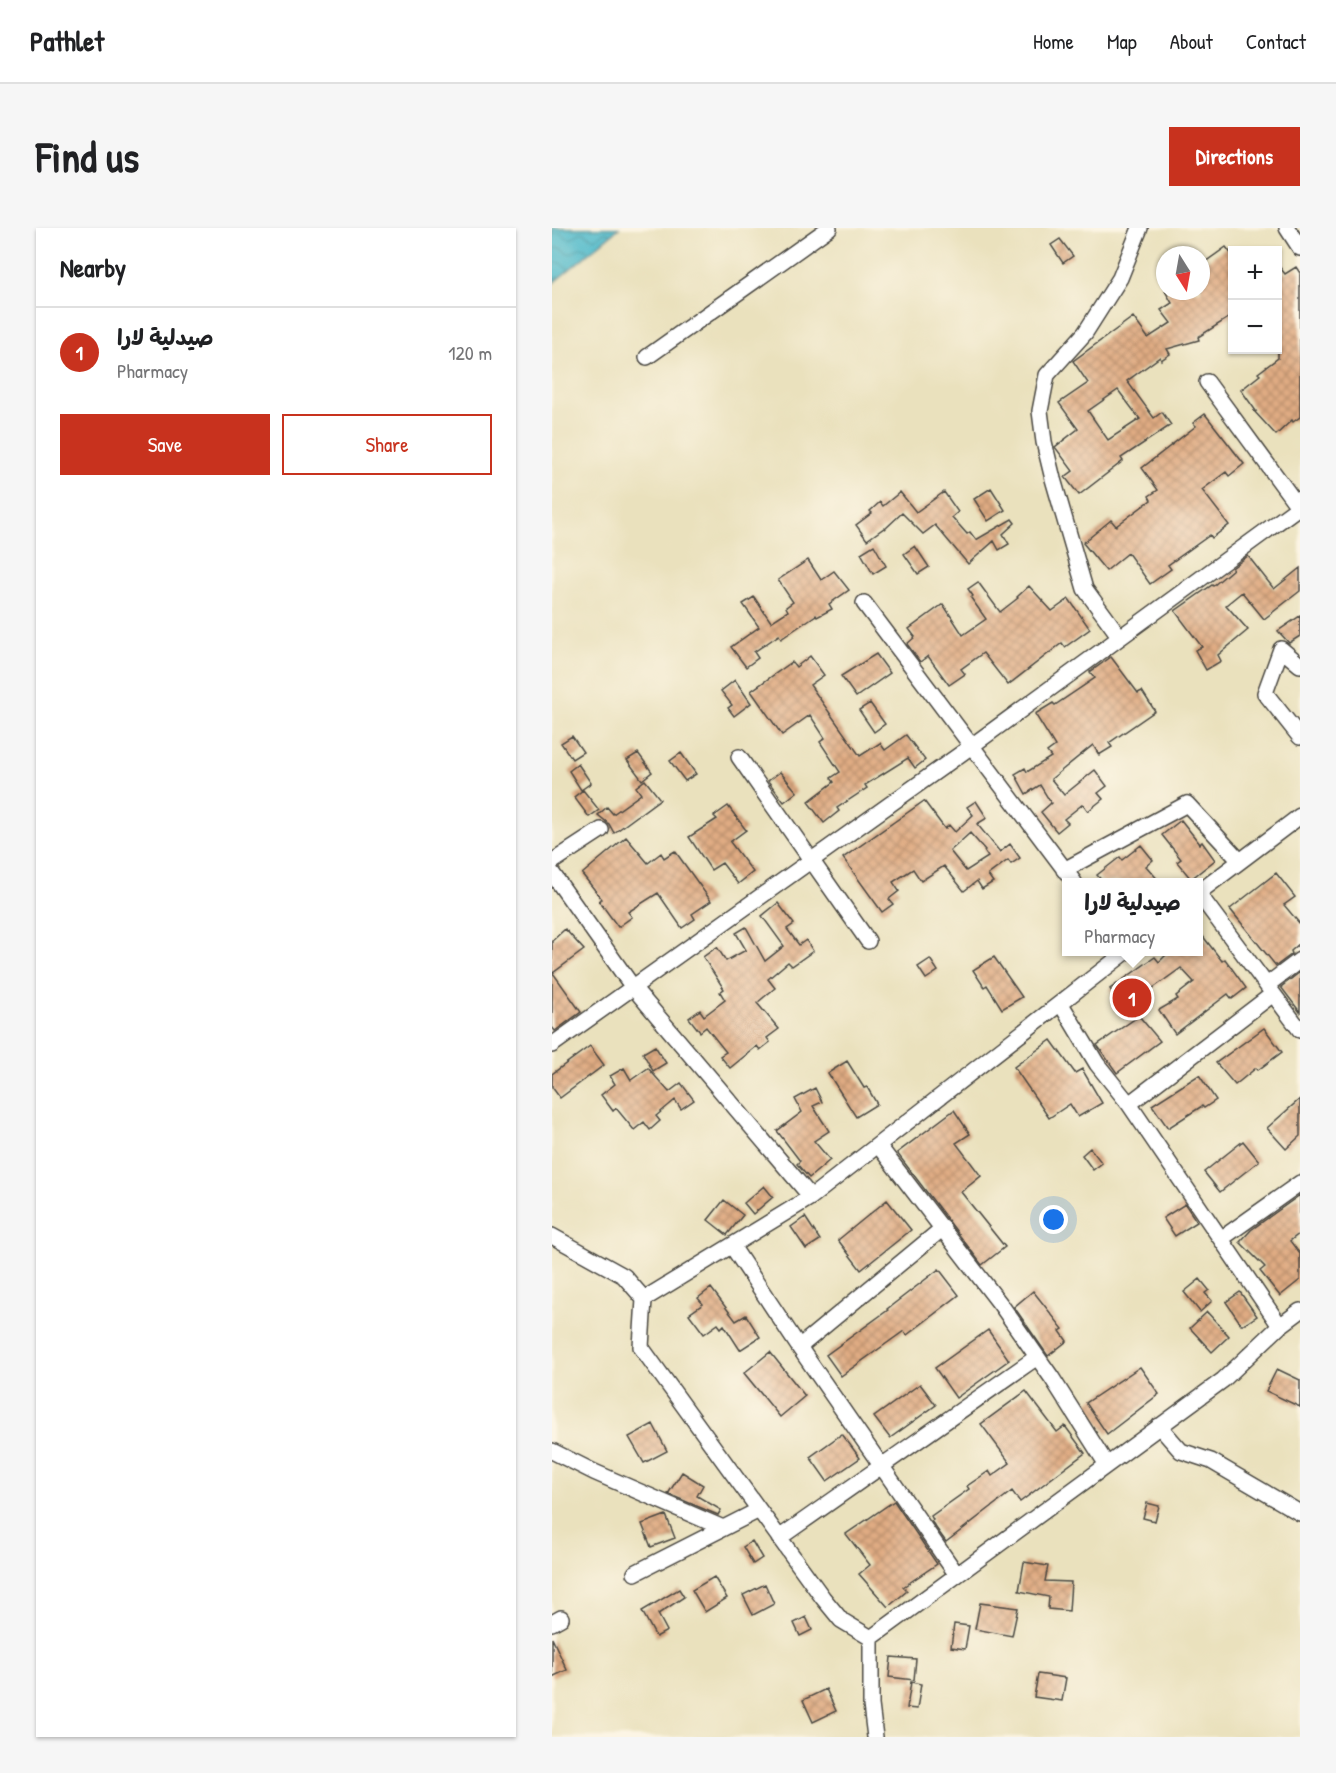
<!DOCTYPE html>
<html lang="en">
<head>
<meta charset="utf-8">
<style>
	body { margin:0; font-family:"Patrick Hand","Playpen Sans Arabic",sans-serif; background:#f6f6f6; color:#202124 }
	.controls { position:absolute; right:18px; top:18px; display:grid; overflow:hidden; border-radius:0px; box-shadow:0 2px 4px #0004 }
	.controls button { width:54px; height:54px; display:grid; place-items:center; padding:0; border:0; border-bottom:2px solid #e0e0e0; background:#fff; color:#202124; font:30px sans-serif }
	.compass { position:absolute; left:604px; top:18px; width:54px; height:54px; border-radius:50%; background:#fff; box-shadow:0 2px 4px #0004; rotate:169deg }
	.you { position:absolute; left:502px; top:992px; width:21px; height:21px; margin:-15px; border:4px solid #fff; border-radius:50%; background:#1a73e8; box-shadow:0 0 0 9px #1a73e833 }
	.badge { display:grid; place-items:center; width:39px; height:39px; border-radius:50%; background:#c8321e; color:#fff; font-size:20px; font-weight:700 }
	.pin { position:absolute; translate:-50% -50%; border:3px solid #fff; box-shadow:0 2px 6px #0006 }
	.popup { position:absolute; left:510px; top:650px; width:141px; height:78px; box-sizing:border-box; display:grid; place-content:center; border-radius:0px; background:#fff; filter:drop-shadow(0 2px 4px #0005); font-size:20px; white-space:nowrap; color:#757577 }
	.popup b { font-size:22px; color:#202124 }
	.popup::after { content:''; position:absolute; left:50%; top:100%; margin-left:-12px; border:12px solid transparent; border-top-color:#fff }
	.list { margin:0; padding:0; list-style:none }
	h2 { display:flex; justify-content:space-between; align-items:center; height:78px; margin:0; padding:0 24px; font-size:26px }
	h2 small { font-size:20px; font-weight:400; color:#757577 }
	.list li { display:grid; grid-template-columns:39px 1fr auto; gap:18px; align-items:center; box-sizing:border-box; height:90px; padding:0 24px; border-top:2px solid #e0e0e0 }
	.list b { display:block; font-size:22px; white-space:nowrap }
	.list p { margin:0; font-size:20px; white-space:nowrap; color:#757577 }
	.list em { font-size:20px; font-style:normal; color:#757577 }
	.actions { display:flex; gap:12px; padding:18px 24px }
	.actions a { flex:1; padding:14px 0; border:2px solid #c8321e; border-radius:0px; text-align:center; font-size:21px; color:#c8321e }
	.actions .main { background:#c8321e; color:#fff }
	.map { position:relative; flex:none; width:748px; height:1509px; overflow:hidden; border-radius:0px }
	header { display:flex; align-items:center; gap:36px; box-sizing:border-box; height:84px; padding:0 30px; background:#fff; border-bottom:2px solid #e0e0e0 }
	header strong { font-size:28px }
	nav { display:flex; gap:33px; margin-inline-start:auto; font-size:21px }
	.intro { display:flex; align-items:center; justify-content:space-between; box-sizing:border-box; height:144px; padding:0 36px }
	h1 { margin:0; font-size:42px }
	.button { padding:15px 27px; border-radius:0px; background:#c8321e; color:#fff; font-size:21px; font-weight:700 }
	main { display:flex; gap:36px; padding:0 36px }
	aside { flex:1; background:#fff; border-radius:0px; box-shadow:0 2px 4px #0004 }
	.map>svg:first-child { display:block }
	.water { fill:url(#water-waves); stroke:#3c727a; stroke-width:1.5 }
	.building { fill:url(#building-cross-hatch); fill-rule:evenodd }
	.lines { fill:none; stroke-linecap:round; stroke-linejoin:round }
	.minor-casing { stroke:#484641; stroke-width:18 }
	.minor { stroke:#fff; stroke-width:15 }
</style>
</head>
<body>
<header>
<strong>Pathlet</strong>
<nav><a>Home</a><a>Map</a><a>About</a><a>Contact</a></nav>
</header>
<div class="intro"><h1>Find us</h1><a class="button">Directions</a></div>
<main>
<aside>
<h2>Nearby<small></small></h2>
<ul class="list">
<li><span class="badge">1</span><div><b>صيدلية لارا</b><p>Pharmacy</p></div><em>120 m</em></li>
</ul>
<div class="actions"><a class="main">Save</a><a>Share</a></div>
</aside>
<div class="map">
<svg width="748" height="1509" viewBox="0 0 748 1509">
	<defs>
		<pattern id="water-waves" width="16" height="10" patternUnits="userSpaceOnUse" patternTransform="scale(1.5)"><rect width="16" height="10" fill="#4eb9ca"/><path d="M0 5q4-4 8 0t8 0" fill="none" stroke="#4197a4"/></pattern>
		<pattern id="building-cross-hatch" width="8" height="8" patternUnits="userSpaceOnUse" patternTransform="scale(1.5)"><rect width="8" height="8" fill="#e0ac83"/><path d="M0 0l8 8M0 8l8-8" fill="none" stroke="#b68c6b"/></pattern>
	</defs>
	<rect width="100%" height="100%" fill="#fcf5e5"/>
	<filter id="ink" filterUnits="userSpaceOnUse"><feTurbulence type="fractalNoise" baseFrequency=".0167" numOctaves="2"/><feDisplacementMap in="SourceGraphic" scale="12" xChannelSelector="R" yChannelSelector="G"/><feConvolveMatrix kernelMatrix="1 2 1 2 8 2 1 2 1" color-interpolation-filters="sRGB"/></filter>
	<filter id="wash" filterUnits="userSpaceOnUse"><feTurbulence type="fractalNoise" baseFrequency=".008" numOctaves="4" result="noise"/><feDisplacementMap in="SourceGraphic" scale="24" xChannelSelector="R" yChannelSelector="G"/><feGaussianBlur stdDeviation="1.35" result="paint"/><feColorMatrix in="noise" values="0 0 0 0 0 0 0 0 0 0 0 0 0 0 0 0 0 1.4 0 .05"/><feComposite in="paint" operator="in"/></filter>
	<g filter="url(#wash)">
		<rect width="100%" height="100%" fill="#eae1bd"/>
		<path class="water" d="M0,0H67L0,56Z"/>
		<g id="blocks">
			<path class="building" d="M508,11L521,28L511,35L499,17Z
				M674,19L681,28V87L646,109L647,112L615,121L618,126L609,132L608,129L575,153L602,190L610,184L619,197L569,230L571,233L527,267L513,249L521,243L503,219L526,201L507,175L536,155L521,133L581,89L596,110L619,95L609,82L620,75L613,63H649V37ZM566,162L588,191L556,212L536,183Z
				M726,37L733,46L744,39L748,45V189L741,194L740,192L724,207L702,183H704L689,162L708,147L706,145L726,130Z
				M653,186L692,236L677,248L674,244L650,262L677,297L660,310L658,307L616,337L619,341L598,356L576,325L554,343L531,315L559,292L564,298L599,272L597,268L606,262L590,240L644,198L641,195Z
				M439,260L453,282L436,293L422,271Z
				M348,264L364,284L392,264L406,284L400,289L415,306L418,304L424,312L460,291L463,295L451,306L457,316L447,322L442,313L416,336L383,297L371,306L350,285L333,301L332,300L315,312L304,297L320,285L318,283L328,274L331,278Z
				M322,317L334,338L321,346L309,325Z
				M363,318L377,339L366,346L352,326Z
				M696,328L722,361L748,340V363L712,391L690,364L674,377L696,402L666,427L669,433L654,442L643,422L650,419L623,383L660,357L661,358L681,341L680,340Z
				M256,332L269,352L282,343L297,362L277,376L280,381L265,389L264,387L229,411L227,407L202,424L206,430L194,439L179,419L207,399L191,376L202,369L219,394L236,383L234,379L241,374L226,352Z
				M426,354L448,384L466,370L465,369L477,358L500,383L517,371L538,401L513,419L510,415L456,457L431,425L409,441L413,446L397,457L376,428L368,434L355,416L363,409L357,401L391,376L411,407L434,391L419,370L421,368L416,361Z
				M748,388V408L737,415L726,403Z
				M324,426L338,445L304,469L289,448Z
				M258,428L272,447L258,457L308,528L328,515L333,522L354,507L373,532L363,540L356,530L313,557L315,560L285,580L287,583L272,595L256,574L282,554L279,550L288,544L268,514L273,510L258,487L230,507L199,463L240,434L244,439Z
				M559,429L586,465L590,463L603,483L557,515L560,519L547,527L541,517L499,551L512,567L543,542L555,558L546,565L551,571L536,583L531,576L512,591L516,595L505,604L489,584L499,575L488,557L474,566L463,546L473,540L475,544L499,529L495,524L503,518L483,486L501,475L503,477L543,450L538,444Z
				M183,452L199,475L182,488L176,480L180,477L169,463Z
				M318,475L333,496L322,504L307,482Z
				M20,508L31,524L20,531L9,515Z
				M86,525L100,544L90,552L75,532Z
				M129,525L144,546L133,553L118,533Z
				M26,536L39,555L29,562L17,543Z
				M228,544L245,564L232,574L216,553Z
				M93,552L108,571L62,605L57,596L46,587L55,579L61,586L89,566L84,559Z
				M31,562L47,582L37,589L22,569Z
				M372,573L393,601L397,597L403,604L421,587L415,579L424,573L435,590L425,596L448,624L458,616L468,630L459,636L456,632L436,647L441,654L430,661L425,653L412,663L392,638L369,653L361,641L341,654L347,663L337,671L341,676L330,684L291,630ZM418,605L433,622L432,623L436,629L414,643L398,623Z
				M176,578L194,602L178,614L201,644L186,656L170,635L159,642L137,609L165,591L162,588Z
				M629,592L648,616L650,614L663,632L639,651L625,634L629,631L610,607Z
				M74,609L96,635L109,625L112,630L123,623L159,673L140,686L143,691L130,700L106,665L76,684L80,689L66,699L47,673L50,671L30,646Z
				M589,617L601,632L594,638L608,654H551L545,647L568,629L570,632Z
				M724,645L743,669L732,677L748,696V715L739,723L740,726L724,738L678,681Z
				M226,675L242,696L235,701L247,717L254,712L261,723L240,738L236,734L216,751L223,760L205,775L227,801L215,810L218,814L208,822L205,818L178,840L168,828L174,824L154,799L148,804L137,790L148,782L152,788L173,772L168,764L172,761L151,729L165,719L174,733L194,722L184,705L194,699L213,733L232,718L210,688Z
				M13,701L32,722L1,745L29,784L3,803L0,799V713Z
				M646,702L670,733L673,731L694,760L680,771L676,766L623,806L607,782L626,771L624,768L642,754L629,740L593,766L595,769L575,784L558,761L603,729L607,734L618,723H646Z
				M442,729L470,769L450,781L435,757L432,759L421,742Z
				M378,731L386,743L374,751L366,739Z
				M748,744V784L729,759Z
				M587,788L608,813L565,845L545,817Z
				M712,800L730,824L706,842L704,840L683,857L664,835Z
				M499,812L523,845L530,841L550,875L526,889L518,876L497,890L462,839Z
				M38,818L52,837L8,870L0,859V846Z
				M103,818L114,835L101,843L91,825Z
				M295,833L312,860L315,859L325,876L304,889L276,845Z
				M72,840L79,852L96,840L117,864L129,855L142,872L129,881L123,872L104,888L108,893L98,902L92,894L82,902L64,880L61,883L49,867L63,856L58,848Z
				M647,847L664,872L652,880L650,878L616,900L600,877Z
				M263,860L270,874L261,878L277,903L262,913L278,932L257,950L245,936L248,933L225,903L250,884L243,871Z
				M748,871V908L734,921L715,900Z
				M402,882L418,906L404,915L429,948L409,964L453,1019L430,1037L345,925Z
				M691,913L707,933L668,964L652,944Z
				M538,920L550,935L541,942L530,927Z
				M212,958L221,969L201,986L192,975Z
				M748,967V1005L738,1013L748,1026V1052L728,1068L708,1043L713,1039L688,1014L699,1002Z
				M172,972L191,987L175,1007L156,992Z
				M335,972L359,1002L309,1042L286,1012Z
				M633,976L645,994L623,1008L611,990Z
				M253,989L268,1012L254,1021L239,999Z
				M387,1041L407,1067L355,1107L352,1103L289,1148L274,1127L336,1082L335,1081Z
				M648,1051L657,1062L653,1065L660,1073L648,1084L632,1064Z
				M159,1060L184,1093L194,1087L208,1109L188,1122L172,1097L169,1100L166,1096L152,1106L137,1086L151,1076L146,1070Z
				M481,1063L511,1101L508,1103L515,1113L496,1128L462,1079Z
				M688,1064L705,1088L693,1096H689L674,1074Z
				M655,1084L677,1108L660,1124L638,1100Z
				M436,1102L457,1132L404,1170L383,1140Z
				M218,1124L253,1168L228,1189L192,1145Z
				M588,1139L607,1166L555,1206L534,1175Z
				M725,1141L748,1152V1179L714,1163Z
				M368,1156L384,1177L338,1210L322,1189Z
				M474,1163L505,1204L513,1198L533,1225L468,1274L460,1263L394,1314L379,1293L381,1292L379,1288L417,1261L415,1258L437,1243L440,1248L458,1235L429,1196Z
				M101,1196L115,1223L92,1235L77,1209Z
				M290,1206L308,1230L275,1253L258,1229Z
				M130,1244L151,1257L145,1268L169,1282L166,1287L116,1266Z
				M342,1273L385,1336L351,1359L355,1363L336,1379L307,1346L318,1337L294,1306Z
				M595,1275L607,1278L603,1293L591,1290Z
				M114,1287L123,1310L99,1319L90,1296Z
				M200,1313L210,1330L201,1336L191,1319Z
				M472,1334L496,1338L493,1353L519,1354L517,1383L496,1381L497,1369L467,1363Z
				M162,1349L175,1370L153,1384L140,1362Z
				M213,1356L222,1376L201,1387L191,1367Z
				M127,1361L132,1369L106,1386L115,1403L104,1409L90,1383Z
				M428,1375L466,1380L460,1408L423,1401Z
				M254,1389L260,1402L248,1408L242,1395Z
				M402,1396L417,1398L413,1421L399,1419Z
				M0,1410L15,1442L0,1449Z
				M339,1429L364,1431L362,1452L337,1449Z
				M486,1446L514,1450L510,1473L482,1469Z
				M359,1454L369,1456L365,1481L355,1480Z
				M274,1461L284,1483L261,1494L251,1472Z"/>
		</g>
	</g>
	<g filter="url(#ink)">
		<use href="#blocks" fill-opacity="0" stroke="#484641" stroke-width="1.5"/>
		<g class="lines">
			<g class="minor-casing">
				<path id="minor" d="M735,0L748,20
					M95,129L277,0
					M655,154L748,281
					M312,375L522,654
					M568,409L533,361L501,251L492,214L488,183L495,147L533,105L568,50L588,0
					M748,437L729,421L713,465L748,509
					M187,529L316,713
					M0,634L49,602
					M512,642L635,576L688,633
					M0,645L80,758L259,969
					M646,665L748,802
					M646,665L748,588
					M574,724L259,969L92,1071L89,1119L271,1370L289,1392L319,1410L671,1152L728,1098L748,1083
					M715,757L748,732
					M509,776L545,836L577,876L728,1098
					M0,817L410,525L748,278
					M577,876L721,766
					M326,917L449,1077L500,1150L555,1237
					M0,1008L72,1048L92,1071
					M669,1011L748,955
					M180,1018L247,1119L405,1347
					M247,1119L391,1000
					M607,1198L629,1223L659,1233L748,1285
					M0,1223L42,1244L171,1300
					M227,1310L485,1129
					M83,1345L207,1282
					M0,1395L9,1390
					M319,1410V1477L323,1509"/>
			</g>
			<use href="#minor" class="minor"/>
		</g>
	</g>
</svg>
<div class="controls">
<button>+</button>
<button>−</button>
</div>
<svg class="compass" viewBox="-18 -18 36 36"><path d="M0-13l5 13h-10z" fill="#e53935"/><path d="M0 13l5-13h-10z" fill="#757577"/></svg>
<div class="you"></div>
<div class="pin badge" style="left:580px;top:770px">1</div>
<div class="popup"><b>صيدلية لارا</b>Pharmacy</div>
</div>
</main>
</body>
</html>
